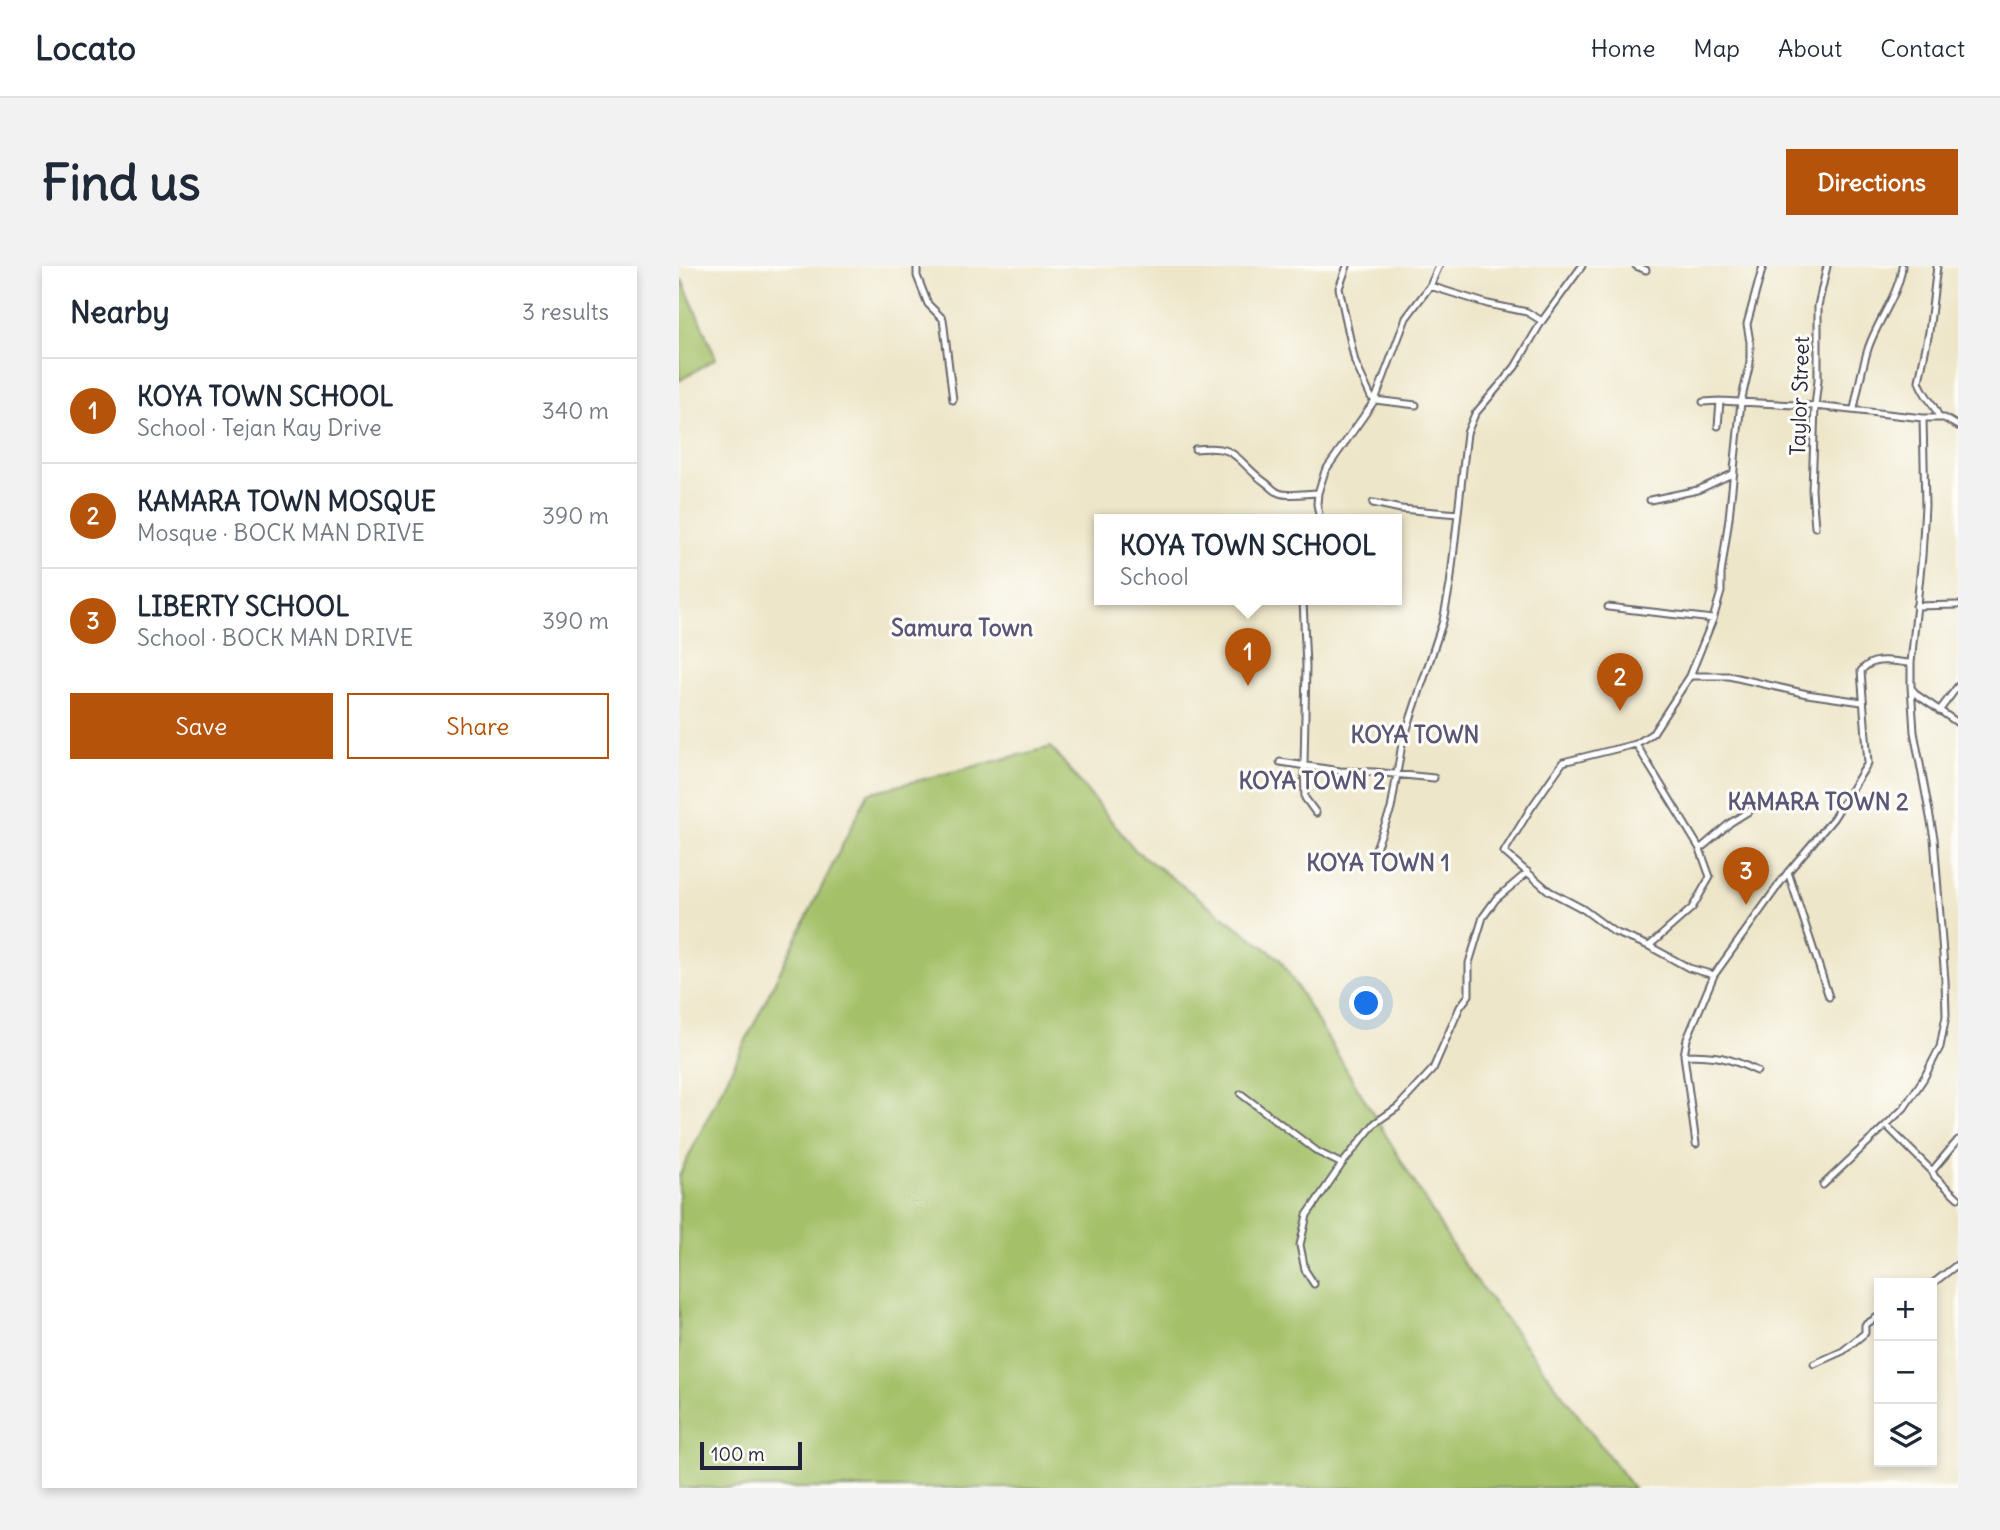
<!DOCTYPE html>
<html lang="en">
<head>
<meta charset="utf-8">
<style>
	body { margin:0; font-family:Delius,sans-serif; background:#f2f2f3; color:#1f2937 }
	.controls { position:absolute; right:21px; bottom:21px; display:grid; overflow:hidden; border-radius:0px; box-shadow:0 4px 10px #0003 }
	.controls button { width:63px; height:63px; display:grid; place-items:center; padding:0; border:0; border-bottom:2px solid #e0e1e3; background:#fff; color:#1f2937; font:35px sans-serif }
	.scale { position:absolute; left:21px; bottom:18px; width:102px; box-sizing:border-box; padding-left:7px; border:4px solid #22223b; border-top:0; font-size:19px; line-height:24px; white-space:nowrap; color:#22223b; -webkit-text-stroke:5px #fdfcf7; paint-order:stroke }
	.you { position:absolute; left:688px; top:738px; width:24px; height:24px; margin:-18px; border:5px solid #fff; border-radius:50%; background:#1a73e8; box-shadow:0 0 0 10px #1a73e833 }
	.badge { display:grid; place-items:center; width:46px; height:46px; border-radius:50%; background:#b45309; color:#fff; font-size:23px; font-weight:700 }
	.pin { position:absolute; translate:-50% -58px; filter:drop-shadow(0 2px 4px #0008) }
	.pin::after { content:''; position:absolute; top:37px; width:24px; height:21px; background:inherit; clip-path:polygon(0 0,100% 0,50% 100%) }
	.popup { position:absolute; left:415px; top:248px; width:308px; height:91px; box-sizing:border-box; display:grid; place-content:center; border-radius:0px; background:#fff; filter:drop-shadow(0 2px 5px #0005); font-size:23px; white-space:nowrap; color:#747a83 }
	.popup b { font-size:26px; color:#1f2937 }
	.popup::after { content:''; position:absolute; left:50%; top:100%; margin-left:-14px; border:14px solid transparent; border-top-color:#fff }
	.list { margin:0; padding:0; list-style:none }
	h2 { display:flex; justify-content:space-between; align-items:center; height:91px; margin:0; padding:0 28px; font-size:30px }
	h2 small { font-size:23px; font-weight:400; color:#747a83 }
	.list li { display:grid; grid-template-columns:46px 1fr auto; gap:21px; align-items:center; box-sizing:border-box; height:105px; padding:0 28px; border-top:2px solid #e0e1e3 }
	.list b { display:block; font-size:26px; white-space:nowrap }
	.list p { margin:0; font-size:23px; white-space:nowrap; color:#747a83 }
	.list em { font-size:23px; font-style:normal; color:#747a83 }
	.actions { display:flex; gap:14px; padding:21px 28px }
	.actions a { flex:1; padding:16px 0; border:2px solid #b45309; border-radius:0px; text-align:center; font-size:24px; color:#b45309 }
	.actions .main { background:#b45309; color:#fff }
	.icon { flex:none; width:38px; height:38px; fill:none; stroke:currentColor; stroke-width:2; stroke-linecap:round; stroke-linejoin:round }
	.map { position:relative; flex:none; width:1279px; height:1222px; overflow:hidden; border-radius:0px }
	header { display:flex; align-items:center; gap:42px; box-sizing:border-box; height:98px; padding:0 35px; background:#fff; border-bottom:2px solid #e0e1e3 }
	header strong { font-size:33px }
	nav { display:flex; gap:38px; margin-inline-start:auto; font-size:24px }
	.intro { display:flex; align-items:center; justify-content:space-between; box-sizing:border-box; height:168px; padding:0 42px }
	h1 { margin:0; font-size:49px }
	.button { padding:18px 32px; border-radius:0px; background:#b45309; color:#fff; font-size:24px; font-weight:700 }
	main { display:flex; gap:42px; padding:0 42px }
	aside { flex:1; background:#fff; border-radius:0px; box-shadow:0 4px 10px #0003 }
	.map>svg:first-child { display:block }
	.green { fill:#a4c169; stroke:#637252; stroke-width:2 }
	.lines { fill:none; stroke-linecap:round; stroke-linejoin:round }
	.minor-casing { stroke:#69676d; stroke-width:9 }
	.minor { stroke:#fff; stroke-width:5 }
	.labels { text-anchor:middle; stroke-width:6; stroke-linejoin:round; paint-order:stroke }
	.street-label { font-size:21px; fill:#22223b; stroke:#fdfcf7 }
	.neighbourhood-label { font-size:23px; font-weight:bold; fill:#5a5676; stroke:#fdfcf7 }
</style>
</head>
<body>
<header>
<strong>Locato</strong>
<nav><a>Home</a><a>Map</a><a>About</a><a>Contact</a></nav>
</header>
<div class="intro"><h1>Find us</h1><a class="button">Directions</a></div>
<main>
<aside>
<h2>Nearby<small>3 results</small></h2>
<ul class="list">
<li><span class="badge">1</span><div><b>KOYA TOWN SCHOOL</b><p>School · Tejan Kay Drive</p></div><em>340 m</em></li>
<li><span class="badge">2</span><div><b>KAMARA TOWN MOSQUE</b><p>Mosque · BOCK MAN DRIVE</p></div><em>390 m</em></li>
<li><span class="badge">3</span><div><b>LIBERTY SCHOOL</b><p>School · BOCK MAN DRIVE</p></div><em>390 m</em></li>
</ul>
<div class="actions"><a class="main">Save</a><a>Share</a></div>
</aside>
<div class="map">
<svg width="1279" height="1222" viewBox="0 0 1279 1222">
	<rect width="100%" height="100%" fill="#fdfcf7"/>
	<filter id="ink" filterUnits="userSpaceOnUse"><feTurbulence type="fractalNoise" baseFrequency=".0143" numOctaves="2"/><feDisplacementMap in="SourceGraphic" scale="14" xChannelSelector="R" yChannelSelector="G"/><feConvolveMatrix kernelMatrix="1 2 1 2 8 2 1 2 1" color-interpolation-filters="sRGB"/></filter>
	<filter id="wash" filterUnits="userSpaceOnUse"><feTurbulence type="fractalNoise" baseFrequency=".00686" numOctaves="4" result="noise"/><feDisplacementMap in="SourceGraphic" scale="28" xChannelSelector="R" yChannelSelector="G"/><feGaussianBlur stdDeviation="1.57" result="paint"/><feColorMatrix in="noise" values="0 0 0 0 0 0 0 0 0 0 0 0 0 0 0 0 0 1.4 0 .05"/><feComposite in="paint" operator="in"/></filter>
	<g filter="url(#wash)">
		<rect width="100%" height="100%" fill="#eee6c9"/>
		<path class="green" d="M3,14L37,92L0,115V15Z
			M372,481L456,584L601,693L782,994L954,1222H0V910L189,527Z"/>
	</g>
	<g filter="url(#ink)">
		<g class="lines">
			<g class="minor-casing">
				<path id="minor" d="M238,0V10L249,38L264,53L274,134
					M668,0L660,22L676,96L692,131L696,134L737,139
					M957,0L967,4
					M1258,0L1250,66L1240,115C1244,129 1256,138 1260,152
					M751,20L809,38L848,46L863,55
					M1024,136L1041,135L1136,140L1244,152H1265L1279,160
					M1175,143C1179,123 1183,102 1189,83C1197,57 1221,27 1223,0
					M1039,160L1041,135
					M516,183C561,178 555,194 587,217C591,220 595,225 600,227C610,231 628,227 639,227
					M971,234L1019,224L1055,207
					M694,237L722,243L779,248
					M641,254L638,238L639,227L646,205L696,134L727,52L751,20L760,0
					M1136,261L1133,224L1136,140L1139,114V40L1148,0
					M624,334L627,400L625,499L626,532L637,547
					M1237,340L1279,339
					M929,341L1034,353
					M1011,410H1050L1128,428L1183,436
					M1234,424L1238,429L1279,457
					M1260,445L1279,420
					M957,478L1021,583L1031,611L1013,642L970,680
					M601,496L661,505L695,506L755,512
					M697,582L712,543L723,478L764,355L771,319L788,167L796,148L836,101L863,55L903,0
					M1021,583L1051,557L1083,537
					M1109,606L1150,731
					M1035,709L1010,702L970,680L935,666L904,643L870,625L825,586L852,542L884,496L957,478L974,467L1011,410L1034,353L1042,326V308L1050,252L1062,136L1071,97V76L1068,58L1084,0
					M1005,789C1037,789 1049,791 1078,805
					M562,828L639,886L663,898
					M1207,859L1253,905L1256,911L1279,932
					M1017,878L1005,789L1008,773L1035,709L1109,606L1154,553L1189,497L1182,405C1194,389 1215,396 1232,397
					M1253,905L1279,874
					M1144,919L1225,842L1245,812L1261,781L1267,750L1266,714L1255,572L1235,466L1232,420V397L1243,290L1246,240L1244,152
					M635,1018L626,1004L621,979L628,949L663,898L696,857L719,841L754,803L781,741L790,729V697L804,651L817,633L849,606
					M1253,1018L1279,998
					M1135,1098L1164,1085L1186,1067V1059L1200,1050"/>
			</g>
			<use href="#minor" class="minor"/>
		</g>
	</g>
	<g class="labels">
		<g class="street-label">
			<text transform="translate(1121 130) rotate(-88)" y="7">Taylor Street</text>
		</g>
		<g class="neighbourhood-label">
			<text x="283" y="370">Samura Town</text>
			<text x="736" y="477">KOYA TOWN</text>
			<text x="633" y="523">KOYA TOWN 2</text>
			<text x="1139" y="544">KAMARA TOWN 2</text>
			<text x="699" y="605">KOYA TOWN 1</text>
		</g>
	</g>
</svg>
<div class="controls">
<button>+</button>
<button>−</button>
<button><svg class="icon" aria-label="layers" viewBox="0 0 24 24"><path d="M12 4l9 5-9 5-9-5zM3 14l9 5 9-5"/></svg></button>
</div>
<div class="scale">100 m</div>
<div class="you"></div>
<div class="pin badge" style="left:569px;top:420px">1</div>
<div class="popup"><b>KOYA TOWN SCHOOL</b>School</div>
<div class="pin badge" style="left:941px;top:445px">2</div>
<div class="pin badge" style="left:1067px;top:639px">3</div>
</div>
</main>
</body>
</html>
